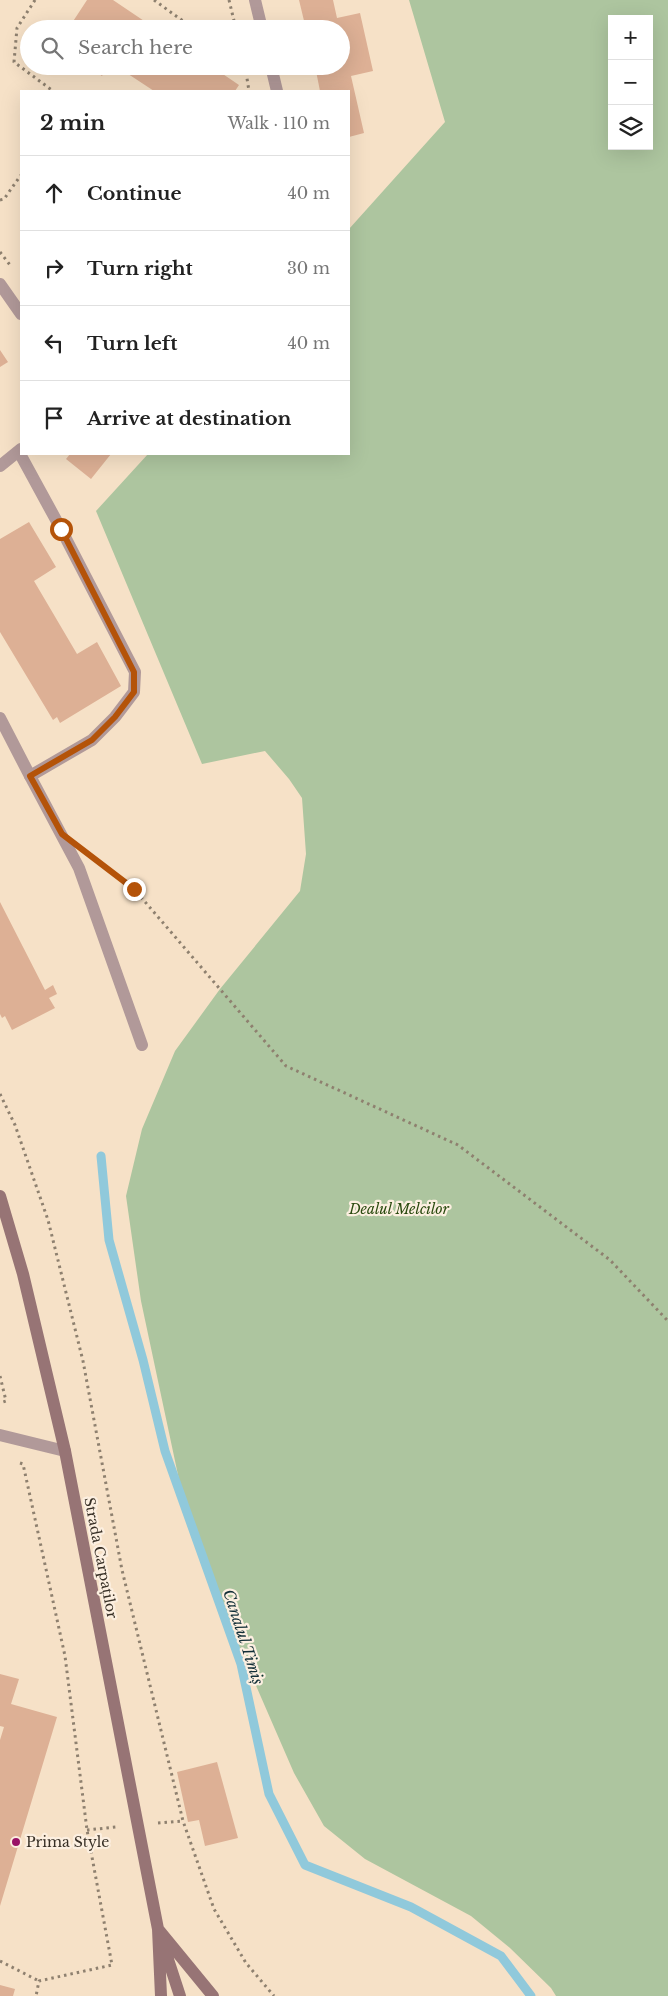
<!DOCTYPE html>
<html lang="en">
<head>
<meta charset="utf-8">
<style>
	body { margin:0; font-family:"Libre Baskerville",serif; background:#f6f6f6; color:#222 }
	.controls { position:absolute; right:15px; top:15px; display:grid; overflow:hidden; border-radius:0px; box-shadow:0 5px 20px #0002 }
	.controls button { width:45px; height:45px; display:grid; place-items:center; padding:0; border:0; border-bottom:1px solid #e0e0e0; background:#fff; color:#222; font:25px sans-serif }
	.stop { position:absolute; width:15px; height:15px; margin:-11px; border:4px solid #b45309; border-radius:50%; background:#fff }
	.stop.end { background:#b45309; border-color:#fff; box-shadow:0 1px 5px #0008 }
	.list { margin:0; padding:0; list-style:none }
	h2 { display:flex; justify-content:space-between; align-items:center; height:65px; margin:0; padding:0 20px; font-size:21px }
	h2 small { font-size:16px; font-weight:400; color:#767676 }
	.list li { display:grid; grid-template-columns:32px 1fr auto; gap:15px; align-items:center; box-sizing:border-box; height:75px; padding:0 20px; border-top:1px solid #e0e0e0 }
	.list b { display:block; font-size:19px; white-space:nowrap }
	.list em { font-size:16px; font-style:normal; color:#767676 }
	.icon { flex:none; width:28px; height:28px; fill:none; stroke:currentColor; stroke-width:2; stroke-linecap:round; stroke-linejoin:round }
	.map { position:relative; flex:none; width:668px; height:1996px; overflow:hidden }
	.search { position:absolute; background:#fff; box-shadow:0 5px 20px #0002; left:20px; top:20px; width:330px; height:55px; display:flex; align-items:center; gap:12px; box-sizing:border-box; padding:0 18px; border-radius:28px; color:#767676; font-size:19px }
	.panel { position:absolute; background:#fff; box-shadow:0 5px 20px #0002; left:20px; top:90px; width:330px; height:365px; border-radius:0px }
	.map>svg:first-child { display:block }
	.green { fill:#adc59f; fill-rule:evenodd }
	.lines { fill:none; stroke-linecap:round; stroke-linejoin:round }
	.stream { stroke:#90c9db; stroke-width:9 }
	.building { fill:#ddb095 }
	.path { stroke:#8e806f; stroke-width:3; stroke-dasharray:2.5 4; stroke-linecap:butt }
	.lane { stroke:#b19999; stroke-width:12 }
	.street { stroke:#b19999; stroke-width:12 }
	.secondary { stroke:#977475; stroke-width:12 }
	.route { stroke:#b45309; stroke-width:6 }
	.poi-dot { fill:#991266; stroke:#fcefe0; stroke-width:2 }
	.labels { text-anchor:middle; stroke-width:4.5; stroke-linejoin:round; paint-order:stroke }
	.park-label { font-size:14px; font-style:italic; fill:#2a4a0f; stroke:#fcefe0 }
	.street-label { font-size:14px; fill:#372f25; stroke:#fcefe0 }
	.poi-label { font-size:14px; fill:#372f25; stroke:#fcefe0; text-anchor:start }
	.water-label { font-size:15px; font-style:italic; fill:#112e37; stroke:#fcefe0 }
</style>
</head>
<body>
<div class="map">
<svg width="668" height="1996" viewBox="0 0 668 1996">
	<rect width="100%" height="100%" fill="#f6e1c7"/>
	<path class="green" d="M409,0H668V1996H556L551,1988L510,1948L471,1916L365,1859L324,1826L294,1773L191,1536L141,1301L126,1196L142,1129L175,1051L220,989L300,891L306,854L302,798L289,779L265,751L202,764L96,511L148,454H349V229L445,122ZM612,19H649V146H612Z"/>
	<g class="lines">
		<path class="stream" d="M101,1156L109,1240L143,1360L165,1451L241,1664L269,1794L305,1865L411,1907L501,1956L531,1996"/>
	</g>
	<path class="building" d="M87,0H113L156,29H68Z
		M299,0H333L337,18L360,13L373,71L351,76L364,133L349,137V91H320L315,66H341V29H306Z
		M87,66H108L102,76Z
		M116,66H211L239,85L235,91H154Z
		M0,350L8,362L0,367Z
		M70,454H111L91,479L66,459Z
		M29,522L56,567L34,581L77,654L97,642L121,686L60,723L57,717L53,720L0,632V539Z
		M0,902L45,990L53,985L57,994L49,998L55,1008L12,1030L5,1016L2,1018L0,1014Z
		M0,1674L19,1679L11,1704L57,1717L0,1906V1740L4,1727L0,1726Z
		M217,1762L238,1838L205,1846L199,1820L188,1822L177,1772Z
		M0,1985L15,1989L13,1996H0Z"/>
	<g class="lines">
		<path class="path" d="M35,0L17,28L14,62L53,91
			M154,0L194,29
			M229,0L236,29
			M245,66L249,91
			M0,200L4,199L21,175
			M0,252L10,265
			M101,864L134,889L286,1066L458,1145L610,1260L668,1321
			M0,1094L15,1125L48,1220L83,1361L122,1570L183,1821L214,1909L246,1963L274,1996
			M0,1376L6,1401L0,1403
			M20,1463L23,1464L65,1656L87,1830L112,1965L39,1981L36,1996
			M158,1823L183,1821
			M87,1830L116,1827
			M0,1961L39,1981"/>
		<path class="lane" d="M19,452L61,529L135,672L134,692L115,717L92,740L30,776L79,868L142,1045"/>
		<path class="street" d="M255,0L262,29
			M271,66L277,91
			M0,284L21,314
			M0,466L21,449
			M0,718L30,776
			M0,1435L65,1451"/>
		<path class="secondary" d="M0,1196L23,1274L65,1451L158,1929L161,1996
			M158,1929L213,1996
			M163,1944L180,1996"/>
	</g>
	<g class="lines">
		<path class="route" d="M61,529L134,672V692L115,717L92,740L30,776L62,834L134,889"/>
	</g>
	<circle class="poi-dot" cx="16" cy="1842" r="5"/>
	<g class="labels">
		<g class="park-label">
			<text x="399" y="1214">Dealul Melcilor</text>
		</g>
		<g class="street-label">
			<text transform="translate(101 1558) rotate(79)" y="5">Strada Carpaților</text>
		</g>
		<g class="poi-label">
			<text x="26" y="1847">Prima Style</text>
		</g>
		<g class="water-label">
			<text transform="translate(243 1637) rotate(72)" y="5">Canalul Timiș</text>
		</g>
	</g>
</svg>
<div class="controls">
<button>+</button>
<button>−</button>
<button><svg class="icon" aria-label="layers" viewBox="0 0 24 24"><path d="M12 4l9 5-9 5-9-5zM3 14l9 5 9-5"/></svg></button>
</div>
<div class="stop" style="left:61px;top:529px"></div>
<div class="stop end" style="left:134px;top:889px"></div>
<div class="search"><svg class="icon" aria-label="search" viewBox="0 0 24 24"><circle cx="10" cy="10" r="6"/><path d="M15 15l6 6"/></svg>Search here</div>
<section class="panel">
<h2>2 min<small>Walk · 110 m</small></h2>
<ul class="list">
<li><svg class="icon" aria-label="ahead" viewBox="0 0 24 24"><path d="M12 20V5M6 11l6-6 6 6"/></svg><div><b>Continue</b></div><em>40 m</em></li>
<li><svg class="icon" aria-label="right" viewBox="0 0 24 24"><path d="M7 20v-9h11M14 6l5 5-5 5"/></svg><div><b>Turn right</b></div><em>30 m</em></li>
<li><svg class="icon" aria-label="left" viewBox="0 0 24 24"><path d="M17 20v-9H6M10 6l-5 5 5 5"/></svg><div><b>Turn left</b></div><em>40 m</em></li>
<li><svg class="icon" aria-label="arrive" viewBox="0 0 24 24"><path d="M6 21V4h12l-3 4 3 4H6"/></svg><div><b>Arrive at destination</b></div></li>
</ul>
</section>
</div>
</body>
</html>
